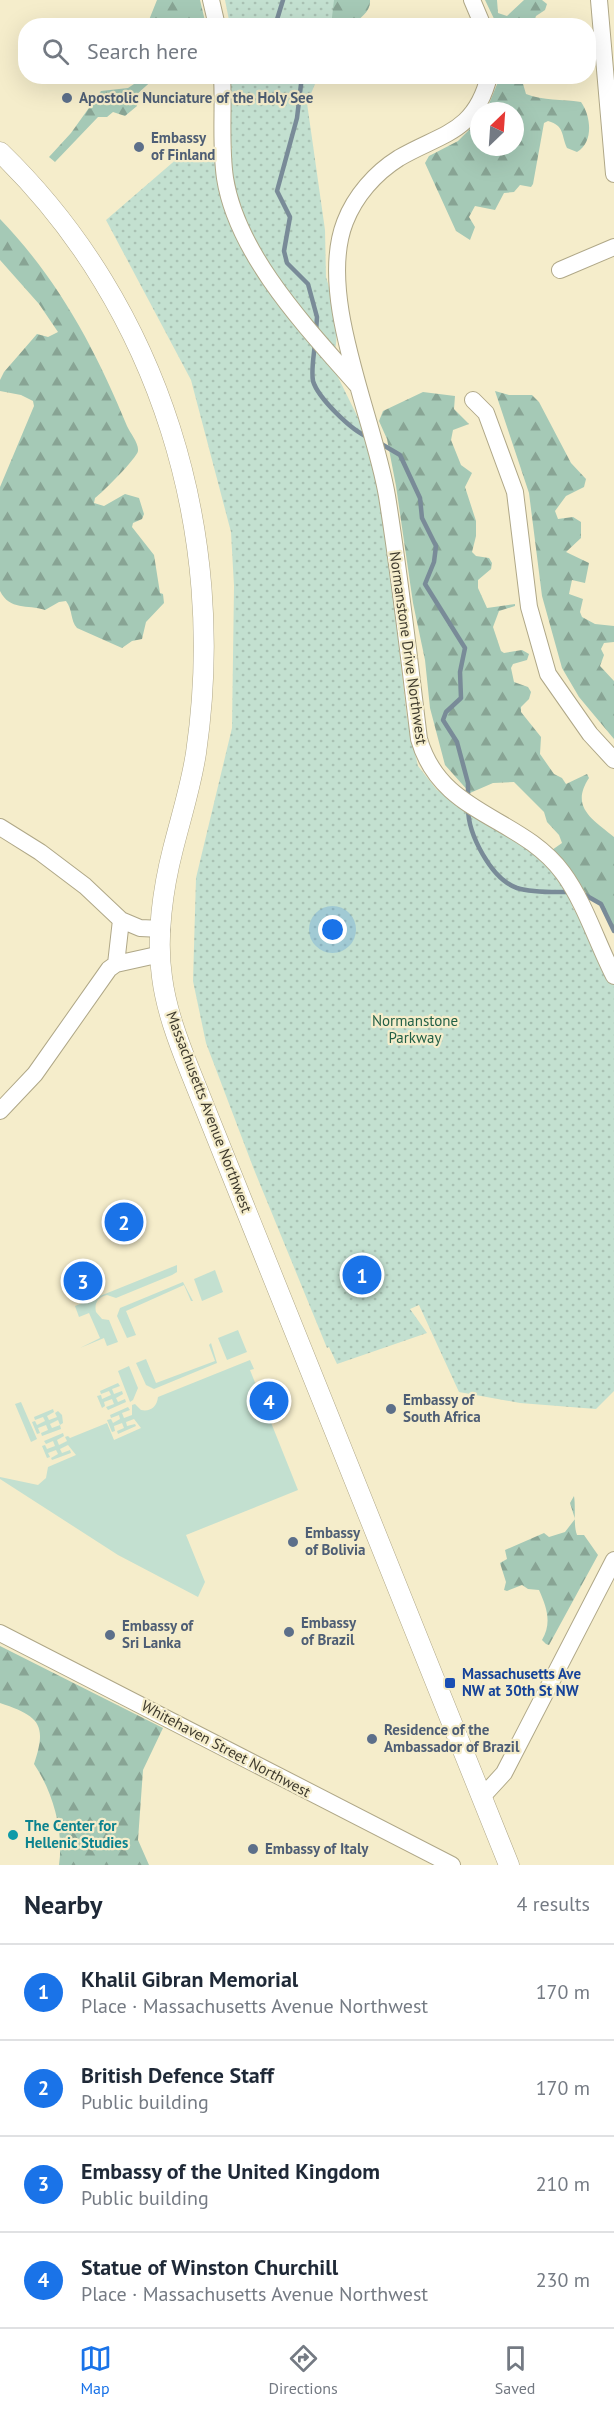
<!DOCTYPE html>
<html lang="en">
<head>
<meta charset="utf-8">
<style>
	body { margin:0; font-family:"PT Sans",sans-serif; background:#f2f2f3; color:#1f2937 }
	.compass { position:absolute; left:470px; top:102px; width:54px; height:54px; border-radius:50%; background:#fff; box-shadow:0 6px 24px #0002; rotate:25deg }
	.you { position:absolute; left:333px; top:930px; width:21px; height:21px; margin:-15px; border:4px solid #fff; border-radius:50%; background:#1a73e8; box-shadow:0 0 0 9px #1a73e833 }
	.badge { display:grid; place-items:center; width:39px; height:39px; border-radius:50%; background:#1a73e8; color:#fff; font-size:20px; font-weight:700 }
	.pin { position:absolute; translate:-50% -50%; border:3px solid #fff; box-shadow:0 2px 6px #0006 }
	.list { margin:0; padding:0; list-style:none }
	h2 { display:flex; justify-content:space-between; align-items:center; height:78px; margin:0; padding:0 24px; font-size:26px }
	h2 small { font-size:20px; font-weight:400; color:#747a83 }
	.list li { display:grid; grid-template-columns:39px 1fr auto; gap:18px; align-items:center; box-sizing:border-box; height:96px; padding:0 24px; border-top:2px solid #e0e1e3 }
	.list b { display:block; font-size:22px; white-space:nowrap }
	.list p { margin:0; font-size:20px; white-space:nowrap; color:#747a83 }
	.list em { font-size:20px; font-style:normal; color:#747a83 }
	.icon { flex:none; width:33px; height:33px; fill:none; stroke:currentColor; stroke-width:2; stroke-linecap:round; stroke-linejoin:round }
	.map { position:relative; flex:none; width:614px; height:1865px; overflow:hidden }
	.search { position:absolute; background:#fff; box-shadow:0 6px 24px #0002; left:18px; right:18px; top:18px; height:66px; display:flex; align-items:center; gap:15px; box-sizing:border-box; padding:0 21px; border-radius:24px; color:#747a83; font-size:22px }
	.sheet { height:462px; background:#fff }
	nav { display:flex; justify-content:space-around; align-items:center; box-sizing:border-box; height:84px; border-top:2px solid #e0e1e3; background:#fff; font-size:16px; color:#747a83 }
	nav a { display:grid; justify-items:center; gap:3px }
	nav .on { color:#1a73e8 }
	.map>svg:first-child { display:block }
	.green { fill:#c3e0d0 }
	.forest { fill:url(#forest-firs) }
	.park { fill:url(#park-dots) }
	.lines { fill:none; stroke-linecap:round; stroke-linejoin:round }
	.stream { stroke:#798b98; stroke-width:4.5 }
	.minor-casing { stroke:#afa787; stroke-width:18 }
	.major-casing { stroke:#afa787; stroke-width:21 }
	.minor { stroke:#fff; stroke-width:16 }
	.major { stroke:#fff; stroke-width:20 }
	.service-dot { fill:#5c6f8a; stroke:#f5edcb; stroke-width:2 }
	.transit-dot { fill:#1a4fb4; stroke:#f5edcb; stroke-width:2 }
	.culture-dot { fill:#0f9aa8; stroke:#f5edcb; stroke-width:2 }
	.labels { text-anchor:middle; stroke-width:4.5; stroke-linejoin:round; paint-order:stroke }
	.service-label { font-size:15px; font-weight:bold; fill:#4e5e75; stroke:#f5edcb; text-anchor:start }
	.street-label { font-size:15px; fill:#3f3b2e; stroke:#f5edcb }
	.park-label { font-size:15px; fill:#225f45; stroke:#f5edcb }
	.transit-label { font-size:15px; font-weight:bold; fill:#164399; stroke:#f5edcb; text-anchor:start }
	.culture-label { font-size:15px; font-weight:bold; fill:#0d838f; stroke:#f5edcb; text-anchor:start }
</style>
</head>
<body>
<div class="map">
<svg width="614" height="1865" viewBox="0 0 614 1865">
	<defs>
		<pattern id="forest-firs" width="22" height="20" patternUnits="userSpaceOnUse" patternTransform="scale(1.5)"><rect width="22" height="20" fill="#a5c9b6"/><path d="M5 1l3.5 6h-7zM16 11l3.5 6h-7z" fill="#88a494"/></pattern>
		<pattern id="park-dots" width="8" height="8" patternUnits="userSpaceOnUse" patternTransform="scale(1.5)"><rect width="8" height="8" fill="#c3e0d0"/><path d="M2 2h.1M6 6h.1" fill="none" stroke="#a9c1b3" stroke-width="1.8" stroke-linecap="round"/></pattern>
	</defs>
	<rect width="100%" height="100%" fill="#f5edcb"/>
	<path class="green" d="M177,1265V1272L172,1275L116,1298L107,1295C98,1297 94,1303 96,1312L102,1319L109,1320L118,1342L107,1346L104,1338L80,1348L100,1338L89,1313L79,1317L75,1306Z
		M215,1270L223,1292L202,1301L194,1279Z
		M183,1282L193,1301H191L184,1285L126,1311L136,1335L127,1338L117,1316L120,1308Z
		M238,1330L247,1352L227,1360L218,1338Z
		M211,1343L217,1363L154,1389L146,1385L136,1363L146,1359L156,1383L215,1361L209,1345Z
		M250,1360L254,1369L250,1370L298,1490L186,1535L205,1582L198,1597L118,1555L0,1479V1477L38,1485L46,1478L48,1467L76,1455L68,1445L60,1449L62,1453L70,1450L71,1453L52,1460L51,1458L58,1454L56,1450L48,1453L50,1457L47,1458L42,1446L45,1445L47,1449L55,1446L53,1441L46,1444L44,1441L63,1433L64,1436L57,1440L59,1445L67,1441L65,1437L68,1436L70,1438L107,1423L114,1440L141,1428L134,1419L126,1422L127,1426L135,1424L136,1426L118,1434L117,1431L124,1428L122,1423L114,1426L115,1431L112,1432L107,1420L111,1419L113,1423L120,1419L119,1415L111,1418L110,1415L128,1407L130,1410L122,1413L124,1418L132,1415V1405L135,1404L141,1410C150,1412 157,1407 158,1397Z
		M129,1366L138,1388L133,1400L130,1402L118,1371Z
		M118,1383L120,1386L112,1389L114,1394L122,1391L123,1394L116,1398L118,1402L125,1399L126,1402L108,1410L106,1407L114,1404L112,1399L104,1402L105,1406L102,1408L97,1396L101,1395L102,1399L111,1395L109,1391L101,1394L100,1391Z
		M21,1402L37,1439L31,1442L15,1404Z
		M53,1409L54,1412L47,1416L49,1420L57,1417L55,1413L58,1411L62,1415L63,1423L60,1425L58,1420L50,1424L52,1428L60,1425L61,1429L42,1436L41,1433L48,1430L46,1425L38,1428L40,1433L37,1434L32,1422L35,1421L37,1425L45,1421L43,1417L35,1420L34,1417Z"/>
	<path class="forest" d="M157,0H200L206,25H147Z
		M229,0H370C371,12 360,18 352,25L234,26Z
		M485,0H497L498,13L507,16L524,0H542L547,4L545,10L536,16L533,25H497Z
		M125,77H156L136,95L137,106L125,116L113,112L107,117H98L55,162L49,157L71,133L101,91L128,88L134,84Z
		M500,77H521L526,94C544,101 561,99 581,102C591,116 594,142 577,152L567,148C561,135 565,126 548,121L544,123L533,184L531,187L520,185L514,192L504,193L495,210L475,206L469,217L475,227L470,240L456,231L425,163L429,156L458,141L479,120V147H515V111H486Z
		M0,219C58,279 96,350 127,426C130,433 139,443 138,451C137,458 102,493 95,498L94,503L104,506L125,494L139,498L144,514L142,519L133,523L132,527L154,555L160,593L163,594L164,603L146,622L142,639L132,641L122,648L77,628C70,620 73,610 66,601L59,602L45,610C27,604 10,611 0,591V487L34,406L33,401L21,395L0,391V380L4,372L37,334L48,337L58,332L39,304L0,260Z
		M495,391L509,395H532L539,402L571,463L586,479L584,487L566,496L555,511L558,519L573,517L581,522V538L566,552L589,563L585,583L572,580L569,594L583,599L580,612L582,617L595,624L614,626V642L604,643L601,649L604,655L600,666L614,681V739L579,697L562,668L542,596L529,493Z
		M423,392L455,396L454,409L469,424L453,430L451,440L461,465L472,473L465,487L476,521V536L472,552L476,556L489,558L492,563L491,569L478,580V588L487,608L515,604V606L499,611L493,627L501,651L504,653L522,650L529,654L527,660L513,664L511,668L514,682L528,687L531,692L529,699L521,707V712L541,737L540,754L554,774L562,778L566,784L587,774L589,778C570,807 592,819 614,837V928L601,903L587,894L552,850L562,843L559,835L547,822L544,812L514,782L493,783L470,793L445,765L430,708L425,660L413,603L396,486L387,439L379,421L383,411Z
		M574,1496C576,1508 573,1524 577,1535H584L598,1555L549,1645L546,1644L542,1640C552,1623 547,1608 539,1590L528,1589L522,1585L507,1591L504,1590L506,1582L500,1563L507,1559L505,1550L544,1533L549,1537L565,1532L575,1519L570,1503Z
		M0,1646L163,1728L143,1770L138,1840L149,1865H59C64,1831 53,1792 34,1764C48,1723 38,1716 0,1703Z"/>
	<path class="park" d="M225,0H334L331,26L230,25Z
		M226,77H318L307,103L325,230L326,277L338,318L334,369L370,442L383,505L407,718L418,766L437,790L521,841L563,878L573,908L614,971V1391L596,1409L520,1403L459,1392L419,1305L410,1309L427,1333L337,1364L329,1347L327,1348L253,1167L206,1043L193,981L196,878L232,728L234,586L231,532L191,380L106,220L179,157L232,149L227,117Z"/>
	<g class="lines">
		<path class="stream" d="M275,26L283,0
			M302,76L297,118L277,191L290,217L284,251L287,263L308,284L317,317L316,332
			M315,343C314,355 311,370 313,381C318,398 352,431 368,437
			M378,442L400,455L420,498L422,518L436,546L434,562L425,584L465,648L460,672L461,698L446,712L443,720L457,742L468,783V797
			M468,808C468,834 491,879 517,888C533,893 553,892 569,892
			M580,892L601,904L614,931"/>
		<g class="minor-casing">
			<path id="minor" d="M211,0L217,26
				M472,0L483,26
				M599,0L614,174
				M222,76C224,110 220,144 225,178C237,255 307,328 357,385
				M489,76C475,133 442,133 399,158C375,173 355,196 345,222C316,296 374,417 387,496C400,577 409,658 419,739C441,816 520,815 563,873C585,903 597,943 614,976
				M560,270L614,247
				M473,400L486,413L515,492L529,607L548,674L590,734L614,760
				M0,827L40,852L85,886L121,920L140,928L162,929
				M116,964L121,920
				M0,1111L35,1074L109,969L116,964L161,954
				M0,1633L452,1865
				M482,1797L504,1773L614,1560"/>
		</g>
		<g class="major-casing">
			<path id="major" d="M0,152C161,308 228,534 196,753C191,786 181,817 173,849C163,888 156,937 162,977C166,1009 178,1041 190,1071L509,1865"/>
		</g>
		<use href="#minor" class="minor"/>
		<use href="#major" class="major"/>
	</g>
	<g class="service-dot">
		<circle cx="67" cy="98" r="6"/>
		<circle cx="139" cy="147" r="6"/>
		<circle cx="391" cy="1409" r="6"/>
		<circle cx="293" cy="1542" r="6"/>
		<circle cx="289" cy="1632" r="6"/>
		<circle cx="110" cy="1635" r="6"/>
		<circle cx="372" cy="1739" r="6"/>
		<circle cx="253" cy="1849" r="6"/>
	</g>
	<rect class="transit-dot" x="444" y="1677" width="12" height="12" rx="3"/>
	<circle class="culture-dot" cx="13" cy="1835" r="6"/>
	<g class="labels">
		<g class="service-label">
			<text x="79" y="103">Apostolic Nunciature of the Holy See</text>
			<text x="151" y="143">Embassy<tspan x="151" dy="17">of Finland</tspan></text>
			<text x="403" y="1405">Embassy of<tspan x="403" dy="17">South Africa</tspan></text>
			<text x="305" y="1538">Embassy<tspan x="305" dy="17">of Bolivia</tspan></text>
			<text x="301" y="1628">Embassy<tspan x="301" dy="17">of Brazil</tspan></text>
			<text x="122" y="1631">Embassy of<tspan x="122" dy="17">Sri Lanka</tspan></text>
			<text x="384" y="1735">Residence of the<tspan x="384" dy="17">Ambassador of Brazil</tspan></text>
			<text x="265" y="1854">Embassy of Italy</text>
		</g>
		<g class="street-label">
			<text transform="translate(408 648) rotate(82)" y="5">Normanstone Drive Northwest</text>
			<text transform="translate(209 1112) rotate(69)" y="5">Massachusetts Avenue Northwest</text>
			<text transform="translate(226 1749) rotate(28)" y="5">Whitehaven Street Northwest</text>
		</g>
		<g class="park-label">
			<text x="415" y="1026">Normanstone<tspan x="415" dy="17">Parkway</tspan></text>
		</g>
		<g class="transit-label">
			<text x="462" y="1679">Massachusetts Ave<tspan x="462" dy="17">NW at 30th St NW</tspan></text>
		</g>
		<g class="culture-label">
			<text x="25" y="1831">The Center for<tspan x="25" dy="17">Hellenic Studies</tspan></text>
		</g>
	</g>
</svg>
<svg class="compass" viewBox="-18 -18 36 36"><path d="M0-13l5 13h-10z" fill="#e53935"/><path d="M0 13l5-13h-10z" fill="#747a83"/></svg>
<div class="you"></div>
<div class="pin badge" style="left:362px;top:1275px">1</div>
<div class="pin badge" style="left:124px;top:1222px">2</div>
<div class="pin badge" style="left:83px;top:1281px">3</div>
<div class="pin badge" style="left:269px;top:1401px">4</div>
<div class="search"><svg class="icon" aria-label="search" viewBox="0 0 24 24"><circle cx="10" cy="10" r="6"/><path d="M15 15l6 6"/></svg>Search here</div>
</div>
<section class="sheet">
<h2>Nearby<small>4 results</small></h2>
<ul class="list">
<li><span class="badge">1</span><div><b>Khalil Gibran Memorial</b><p>Place · Massachusetts Avenue Northwest</p></div><em>170 m</em></li>
<li><span class="badge">2</span><div><b>British Defence Staff</b><p>Public building</p></div><em>170 m</em></li>
<li><span class="badge">3</span><div><b>Embassy of the United Kingdom</b><p>Public building</p></div><em>210 m</em></li>
<li><span class="badge">4</span><div><b>Statue of Winston Churchill</b><p>Place · Massachusetts Avenue Northwest</p></div><em>230 m</em></li>
</ul>
</section>
<nav>
<a class="on"><svg class="icon" aria-label="map" viewBox="0 0 24 24"><path d="M3 6l6-2 6 2 6-2v14l-6 2-6-2-6 2zM9 4v14M15 6v14"/></svg>Map</a>
<a><svg class="icon" aria-label="directions" viewBox="0 0 24 24"><path d="M12 3l9 9-9 9-9-9zM9 14v-3h6M13 9l2 2-2 2"/></svg>Directions</a>
<a><svg class="icon" aria-label="saved" viewBox="0 0 24 24"><path d="M7 4h10v16l-5-4-5 4z"/></svg>Saved</a>
</nav>
</body>
</html>
